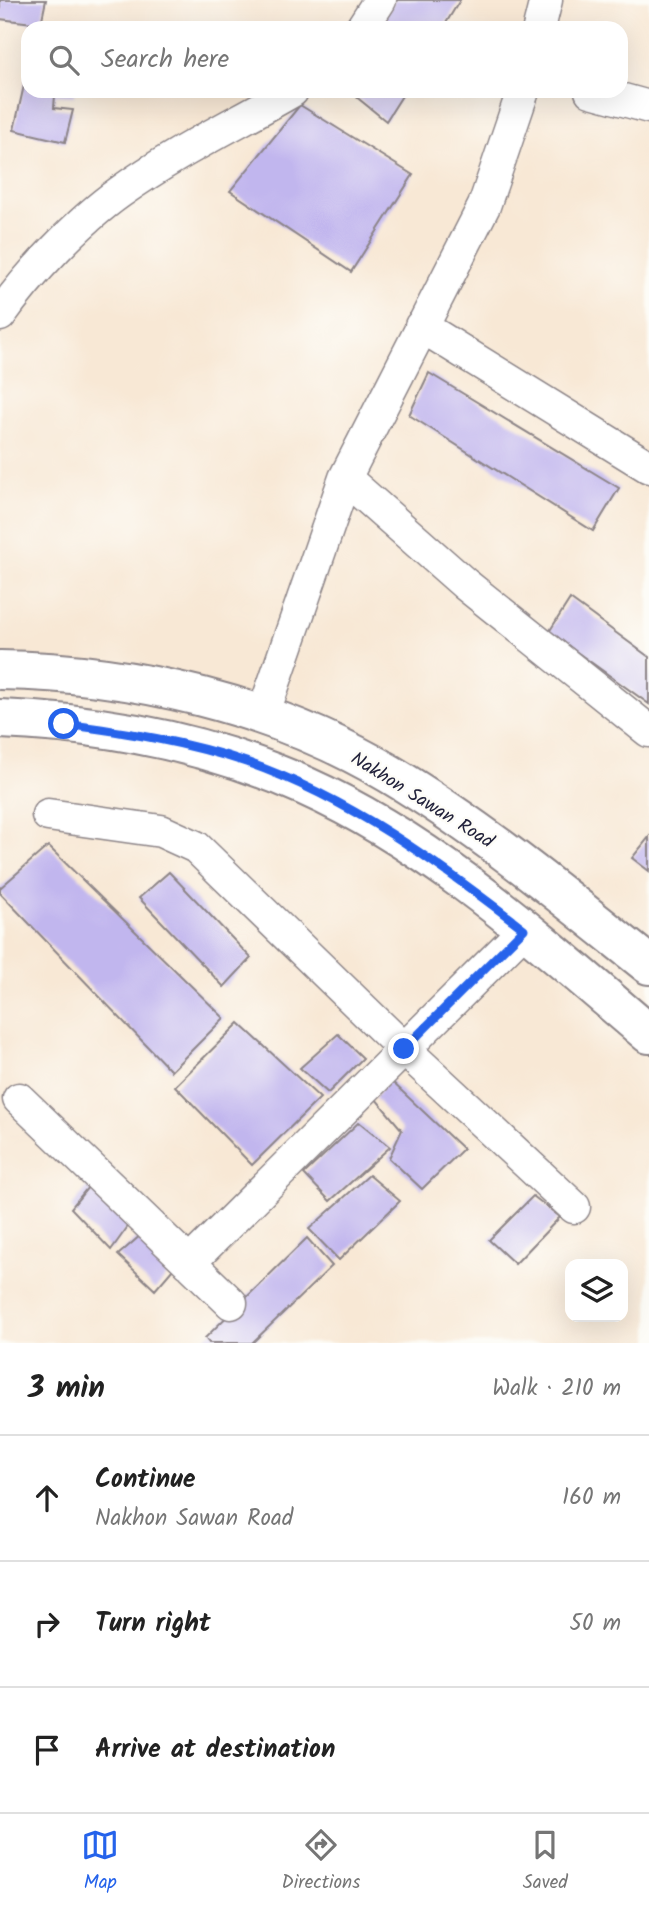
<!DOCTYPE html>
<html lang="en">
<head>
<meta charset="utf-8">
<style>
	body { margin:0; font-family:Kalam,sans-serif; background:#f6f6f6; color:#222 }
	.controls { position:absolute; right:21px; bottom:21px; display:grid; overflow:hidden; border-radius:14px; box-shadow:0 7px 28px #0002 }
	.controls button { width:63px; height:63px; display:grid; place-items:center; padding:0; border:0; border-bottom:2px solid #e0e0e0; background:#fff; color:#222; font:35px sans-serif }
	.stop { position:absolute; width:21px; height:21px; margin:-16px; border:5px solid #2563eb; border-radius:50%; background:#fff }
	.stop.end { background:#2563eb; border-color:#fff; box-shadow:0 2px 7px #0008 }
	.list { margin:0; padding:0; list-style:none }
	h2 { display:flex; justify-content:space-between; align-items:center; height:91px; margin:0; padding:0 28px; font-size:30px }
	h2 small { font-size:23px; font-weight:400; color:#767676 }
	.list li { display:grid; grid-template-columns:46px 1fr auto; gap:21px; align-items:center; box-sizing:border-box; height:126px; padding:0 28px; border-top:2px solid #e0e0e0 }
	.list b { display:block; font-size:26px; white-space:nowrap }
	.list p { margin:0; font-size:23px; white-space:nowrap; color:#767676 }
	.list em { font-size:23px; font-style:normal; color:#767676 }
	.icon { flex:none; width:38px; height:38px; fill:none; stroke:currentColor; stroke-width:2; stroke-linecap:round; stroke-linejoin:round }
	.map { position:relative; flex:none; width:649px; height:1343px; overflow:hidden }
	.search { position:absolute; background:#fff; box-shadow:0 7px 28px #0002; left:21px; right:21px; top:21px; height:77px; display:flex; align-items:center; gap:18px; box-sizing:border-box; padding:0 24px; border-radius:21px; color:#767676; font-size:26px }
	.sheet { height:469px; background:#fff }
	nav { display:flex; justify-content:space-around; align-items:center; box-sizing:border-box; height:98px; border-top:2px solid #e0e0e0; background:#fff; font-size:19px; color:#767676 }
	nav a { display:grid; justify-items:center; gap:4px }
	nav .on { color:#2563eb }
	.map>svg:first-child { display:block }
	.building { fill:#c1b6ee }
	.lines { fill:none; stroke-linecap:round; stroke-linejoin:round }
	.minor-casing { stroke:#8d8588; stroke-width:35 }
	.major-casing { stroke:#8d8588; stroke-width:42 }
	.minor { stroke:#fff; stroke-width:32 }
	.major { stroke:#fff; stroke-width:38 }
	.route { stroke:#2563eb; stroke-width:9 }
	.labels { text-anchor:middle; stroke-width:5; stroke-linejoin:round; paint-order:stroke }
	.street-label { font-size:19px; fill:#22223b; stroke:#fdfcf7 }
</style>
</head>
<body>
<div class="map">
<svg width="649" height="1343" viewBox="0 0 649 1343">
	<rect width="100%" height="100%" fill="#fdfcf7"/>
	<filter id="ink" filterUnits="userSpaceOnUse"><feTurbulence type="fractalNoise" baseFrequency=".0143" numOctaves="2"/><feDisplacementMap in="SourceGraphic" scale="14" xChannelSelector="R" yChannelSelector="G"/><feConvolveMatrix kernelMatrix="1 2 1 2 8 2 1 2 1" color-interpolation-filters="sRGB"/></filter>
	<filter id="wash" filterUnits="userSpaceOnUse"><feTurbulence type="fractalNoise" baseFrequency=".00686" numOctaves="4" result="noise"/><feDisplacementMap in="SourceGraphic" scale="28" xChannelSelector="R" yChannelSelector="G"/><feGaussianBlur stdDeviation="1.57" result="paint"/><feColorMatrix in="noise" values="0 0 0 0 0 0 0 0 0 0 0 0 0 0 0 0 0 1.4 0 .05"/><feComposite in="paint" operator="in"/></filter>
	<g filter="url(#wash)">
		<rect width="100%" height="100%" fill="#f8e8d5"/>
		<g id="blocks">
			<path class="building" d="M0,0H46L41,24L0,19Z
				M395,0H460L443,28H377Z
				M27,72L28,91H74V96L55,95L54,108L73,110L65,142L14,130Z
				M349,91H405L386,121Z
				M300,105L413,175L351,272L230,191Z
				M429,373L619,488L593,531L409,415Z
				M570,599L649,657V704L549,632Z
				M649,837V871L632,858Z
				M48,846L224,1018L171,1071L0,893V888Z
				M169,872L251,958L224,987L139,898Z
				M239,1023L320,1098L252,1165L175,1086Z
				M338,1034L363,1058L328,1093L300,1068Z
				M389,1079L463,1149L422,1189L389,1158L402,1130L375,1098Z
				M359,1122L390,1147L330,1201L304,1174Z
				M369,1175L400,1201L339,1260L309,1229Z
				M88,1187L129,1225L111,1250L71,1208Z
				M533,1196L560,1217L515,1264L489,1240Z
				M141,1235L173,1269L155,1290L118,1255Z
				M307,1238L332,1266L252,1343H209L205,1338Z"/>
		</g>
	</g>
	<g filter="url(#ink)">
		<use href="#blocks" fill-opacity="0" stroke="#8d8588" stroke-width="2"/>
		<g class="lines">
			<g class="minor-casing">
				<path id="minor" d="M362,28L380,0
					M539,28L546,0
					M591,91L649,107
					M0,315C29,274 79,221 120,192C174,153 235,124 292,91
					M421,326L649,467
					M345,478L465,584L649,731
					M263,715L345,478L484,206L523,91
					M48,815L161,831L196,847L404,1049L574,1207
					M19,1099L231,1303
					M189,1263L525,929"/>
			</g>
			<g class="major-casing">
				<path id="major" d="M0,670C134,672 274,705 390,774C482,829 565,898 649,965
					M0,719C105,723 209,743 305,786C434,844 542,943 649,1034"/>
			</g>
			<use href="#minor" class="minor"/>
			<use href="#major" class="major"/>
		</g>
	</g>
	<g class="lines" filter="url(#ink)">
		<path class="route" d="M64,724C126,732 187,742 246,762C350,798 438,863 524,929L404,1049"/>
	</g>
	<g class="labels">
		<g class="street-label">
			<text transform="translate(423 799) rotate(32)" y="7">Nakhon Sawan Road</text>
		</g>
	</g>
</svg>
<div class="controls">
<button><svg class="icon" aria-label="layers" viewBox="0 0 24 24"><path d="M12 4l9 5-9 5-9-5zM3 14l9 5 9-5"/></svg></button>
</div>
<div class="stop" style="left:64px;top:724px"></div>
<div class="stop end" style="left:404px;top:1049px"></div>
<div class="search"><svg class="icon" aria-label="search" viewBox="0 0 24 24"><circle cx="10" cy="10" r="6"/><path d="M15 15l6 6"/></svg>Search here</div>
</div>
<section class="sheet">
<h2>3 min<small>Walk · 210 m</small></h2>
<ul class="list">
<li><svg class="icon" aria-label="ahead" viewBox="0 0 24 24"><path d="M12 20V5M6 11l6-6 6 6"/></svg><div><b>Continue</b><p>Nakhon Sawan Road</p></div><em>160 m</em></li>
<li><svg class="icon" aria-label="right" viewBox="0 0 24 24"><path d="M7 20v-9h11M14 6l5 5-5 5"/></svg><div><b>Turn right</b></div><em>50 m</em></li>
<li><svg class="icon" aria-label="arrive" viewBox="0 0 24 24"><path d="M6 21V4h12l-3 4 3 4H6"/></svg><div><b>Arrive at destination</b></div></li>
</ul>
</section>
<nav>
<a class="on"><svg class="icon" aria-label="map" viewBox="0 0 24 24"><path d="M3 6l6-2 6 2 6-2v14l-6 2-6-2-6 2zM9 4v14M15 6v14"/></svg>Map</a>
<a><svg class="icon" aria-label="directions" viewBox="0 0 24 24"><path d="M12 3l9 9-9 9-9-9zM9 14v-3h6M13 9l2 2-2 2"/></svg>Directions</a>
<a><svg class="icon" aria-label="saved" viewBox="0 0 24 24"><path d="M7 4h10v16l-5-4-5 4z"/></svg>Saved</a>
</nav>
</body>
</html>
